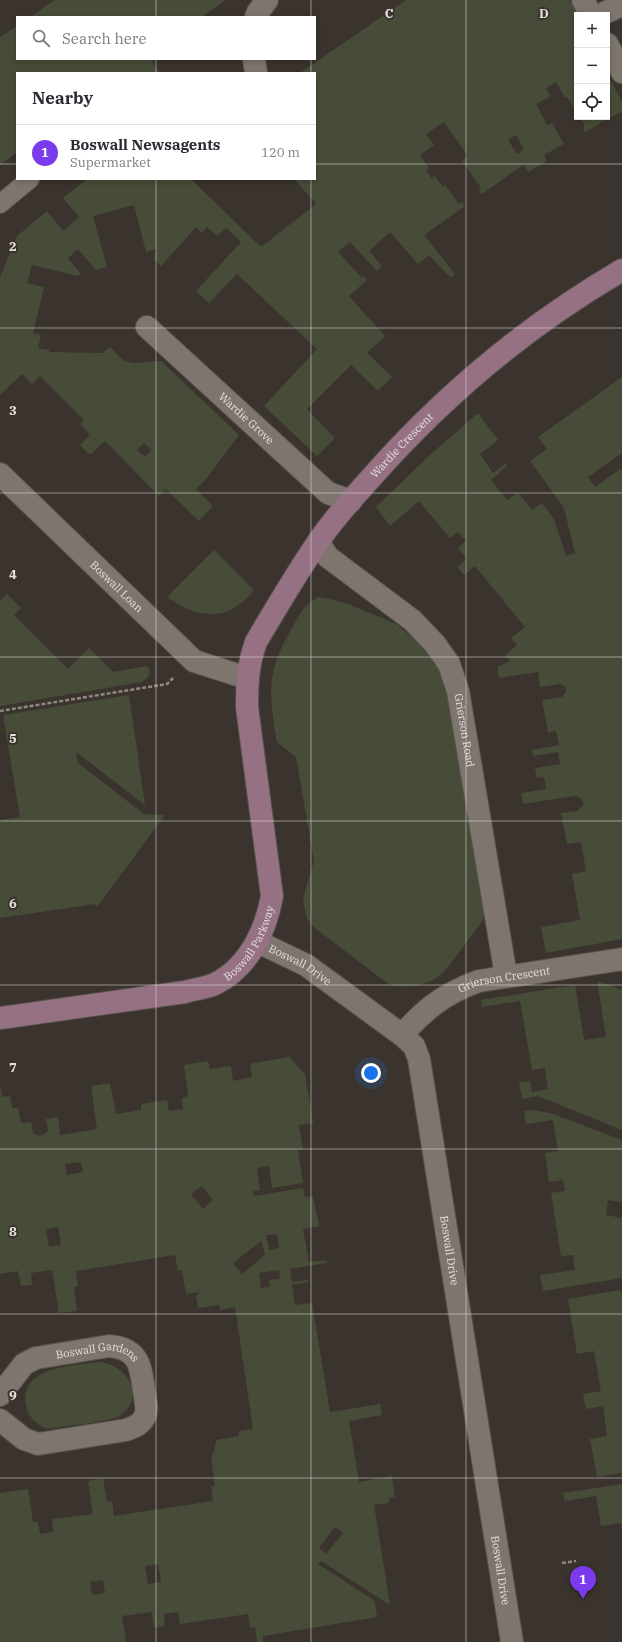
<!DOCTYPE html>
<html lang="en">
<head>
<meta charset="utf-8">
<style>
	body { margin:0; font-family:"IBM Plex Serif",serif; background:#f7f7f7; color:#2b2b33 }
	.controls { position:absolute; right:12px; top:12px; display:grid; overflow:hidden; border-radius:0px; box-shadow:0 2px 6px #0003 }
	.controls button { width:36px; height:36px; display:grid; place-items:center; padding:0; border:0; border-bottom:1px solid #e1e1e2; background:#fff; color:#2b2b33; font:20px sans-serif }
	.you { position:absolute; left:371px; top:1073px; width:14px; height:14px; margin:-10px; border:3px solid #fff; border-radius:50%; background:#1a73e8; box-shadow:0 0 0 6px #1a73e833 }
	.badge { display:grid; place-items:center; width:26px; height:26px; border-radius:50%; background:#7c3aed; color:#fff; font-size:13px; font-weight:700 }
	.pin { position:absolute; translate:-50% -33px; filter:drop-shadow(0 1px 2px #0008) }
	.pin::after { content:''; position:absolute; top:21px; width:14px; height:12px; background:inherit; clip-path:polygon(0 0,100% 0,50% 100%) }
	.list { margin:0; padding:0; list-style:none }
	h2 { display:flex; justify-content:space-between; align-items:center; height:52px; margin:0; padding:0 16px; font-size:17px }
	h2 small { font-size:13px; font-weight:400; color:#7c7c81 }
	.list li { display:grid; grid-template-columns:26px 1fr auto; gap:12px; align-items:center; box-sizing:border-box; height:56px; padding:0 16px; border-top:1px solid #e1e1e2 }
	.list b { display:block; font-size:15px; white-space:nowrap }
	.list p { margin:0; font-size:13px; white-space:nowrap; color:#7c7c81 }
	.list em { font-size:13px; font-style:normal; color:#7c7c81 }
	.icon { flex:none; width:22px; height:22px; fill:none; stroke:currentColor; stroke-width:2; stroke-linecap:round; stroke-linejoin:round }
	.map { position:relative; flex:none; width:622px; height:1642px; overflow:hidden }
	.search { position:absolute; background:#fff; box-shadow:0 2px 6px #0003; left:16px; top:16px; width:300px; height:44px; display:flex; align-items:center; gap:10px; box-sizing:border-box; padding:0 14px; border-radius:0px; color:#7c7c81; font-size:15px }
	.panel { position:absolute; background:#fff; box-shadow:0 2px 6px #0003; left:16px; top:72px; width:300px; height:108px; border-radius:0px }
	.map>svg:first-child { display:block }
	.green { fill:#474c38; fill-rule:evenodd }
	.lines { fill:none; stroke-linecap:round; stroke-linejoin:round }
	.lane-casing { stroke:#58534d; stroke-width:20 }
	.street-casing { stroke:#58534d; stroke-width:24 }
	.secondary-casing { stroke:#58534d; stroke-width:24 }
	.path { stroke:#8e8883; stroke-width:2.5; stroke-dasharray:4 2; stroke-linecap:butt }
	.lane { stroke:#7e756e; stroke-width:18 }
	.street { stroke:#7e756e; stroke-width:22 }
	.secondary { stroke:#967184; stroke-width:22 }
	.grid { fill:none; stroke:#e4dfdb; stroke-width:1; stroke-opacity:0.55 }
	.labels { text-anchor:middle; stroke-width:4; stroke-linejoin:round; paint-order:stroke }
	.street-label { font-size:11px; fill:#e4dfdb; stroke:#3b342e }
	.grid-label { font-size:13px; text-anchor:middle; font-weight:bold; fill:#e4dfdb; stroke:#3b342e; stroke-width:4; stroke-linejoin:round; paint-order:stroke }
</style>
</head>
<body>
<div class="map">
<svg width="622" height="1642" viewBox="0 0 622 1642">
	<rect width="100%" height="100%" fill="#3b342e"/>
	<path class="green" d="M55,0H226L202,17H30Z
		M406,0H570L577,15V112L567,97L565,98L556,82L546,88L551,96L536,104L547,125L552,123L564,144L544,155L547,161L528,172L523,165L482,194L479,190L481,188L462,161L468,156L444,122L426,134L434,145L420,155L429,168L426,170L431,178L435,176L443,187L445,185L459,204L462,202L465,206L424,235L455,274L451,278L429,255L418,264L390,232L369,251L382,266L377,271L350,242L338,252L362,278L364,277L367,280L349,296L385,336L367,353L392,377L378,391L351,365L307,409L335,438L317,456L264,406L317,349L237,274L209,303L196,291L241,242L226,228L217,236L207,227L202,233L196,227L161,266L154,259L156,249L146,252L134,205L93,216L107,267L96,270L78,249L68,258L81,274L78,276L32,265L27,283L44,287L33,333L41,335L38,348L49,350V352L103,353L110,347L124,361L134,363L161,361L239,435L206,479L196,489L213,506L199,521L166,489L159,496L105,441L90,455L80,445L90,435L80,424L84,420L40,376L32,384L22,374L0,395V277L17,236L47,211L63,231L79,217L63,198L87,179H191L261,247L316,204L294,179H315V117L317,116L315,113V73H300ZM516,135L524,149L517,154L508,140ZM144,443L151,450L145,457L137,450Z
		M17,26V59H156L152,62L160,73H17V152L0,165V37Z
		M607,73L622,102V111L585,132L583,128L585,126L580,117H607Z
		M622,377V453L588,477L595,487L622,468V939L546,953L541,927L580,920L572,874L586,871L581,842L567,844L561,813L577,811L583,805L582,799L575,796L523,804L521,793L546,789L544,777L537,778L535,768L560,764L558,752L533,756L532,750L559,745L556,731L548,732L542,700L562,697L566,692V687L560,684L540,687L538,672L499,678L497,667L510,661L505,656L517,645L511,638L525,627L475,566L464,575L457,567L467,559L458,548L466,541L458,532L450,538L419,501L390,526L376,507L432,453L478,413L498,440L480,454L493,473L507,462L506,467L491,480L507,500L518,493L532,510L542,503L554,519L566,556L575,553L564,508L530,461L547,449L538,437Z
		M214,550L254,590C228,623 198,619 167,597Z
		M7,594L21,608L14,615L68,669L89,648L113,672L147,666L150,671L148,677L142,682L0,706V601Z
		M318,597L330,599L348,604L396,624L430,653L445,679L485,914L481,923L445,971C431,985 405,991 387,983L315,928L307,919L304,907L303,898L314,861L296,757L277,742C269,695 266,672 291,630C299,615 303,606 318,597Z
		M129,695L145,805L76,752L78,763L144,814L165,815L97,907L95,904L0,918V820L20,817L3,715Z
		M597,981L622,990V1130L538,1096L522,1099L519,1082L530,1081L532,1092L548,1089L545,1068L532,1070L520,1001L482,1007L481,1000L575,985L584,1040L606,1037Z
		M289,1057L305,1074L313,1123L299,1125L303,1149L298,1150L303,1183L272,1188L269,1166L257,1168L260,1190L253,1191L254,1196L303,1188L305,1197L313,1196L319,1226L303,1229L309,1262L326,1260L327,1263L290,1269L292,1282L309,1280L308,1282L292,1285L295,1305L312,1303L330,1412L380,1404L382,1415L349,1421L359,1482L392,1476L395,1497L389,1498V1503L374,1505L390,1605L321,1561L318,1564L375,1601L377,1617L263,1636V1642H257L255,1627L250,1628L248,1614L180,1624L178,1612L164,1614L165,1626L154,1628L152,1612L122,1616L126,1642H0V1493L28,1489L33,1522H38L40,1534L53,1532L52,1519L93,1514L88,1481L103,1478L107,1502L112,1501L114,1516L213,1501L211,1486H215L211,1457L214,1452L216,1440L239,1436V1431L253,1429L235,1307L220,1310L219,1305L198,1308L196,1296L200,1292L186,1294L182,1270L178,1271L175,1255L76,1271L78,1286L74,1287L77,1311L59,1313L52,1270L31,1273L32,1285L21,1286L18,1271L0,1274V1083L2,1097L10,1096L12,1108H18L21,1123L31,1122L33,1133L39,1136L43,1135L48,1131L46,1119L58,1117L60,1135L97,1129L91,1086L110,1083L116,1114L141,1110V1104L167,1100L169,1111L183,1109L182,1098L188,1096L184,1065L208,1061L210,1069L231,1066L233,1081L252,1077L250,1064ZM81,1162L83,1172L67,1175L65,1164ZM202,1186L213,1200L203,1209L191,1194ZM58,1227L61,1245L49,1247L46,1229ZM277,1234L279,1248L269,1250L266,1235ZM261,1241L265,1255L242,1274L233,1263ZM279,1270L280,1279L269,1280L270,1287L261,1288L259,1273ZM335,1527L343,1533L326,1554L319,1548ZM158,1564L161,1582L148,1584L145,1566ZM103,1580L105,1593L92,1595L90,1582Z
		M531,1110L550,1113L622,1140V1202L608,1200L606,1215L622,1218V1278L543,1291L540,1275L575,1270L573,1255L561,1256L551,1193L565,1191L563,1180L549,1182L545,1153L558,1151L553,1120L526,1124L524,1111Z
		M620,1290L622,1292V1477L621,1473L597,1477L590,1439L607,1436L603,1406L586,1409L583,1394L601,1391L594,1351L577,1354L568,1299Z
		M99,1362C128,1364 146,1398 120,1416C112,1421 59,1427 47,1429C36,1424 28,1417 26,1405C19,1366 74,1366 99,1362Z
		M622,1484V1531L621,1523L601,1526L596,1496L565,1501L563,1493Z"/>
	<g class="lines">
		<g class="lane-casing">
			<path id="lane" d="M0,204L30,179"/>
		</g>
		<g class="street-casing">
			<g id="street">
				<path d="M583,0L591,15"/>
				<path d="M600,15L622,5"/>
				<path d="M256,17L258,12L267,0"/>
				<path d="M607,44L622,72"/>
				<path d="M254,59L256,73"/>
				<path id="s1" d="M147,327L328,493L351,501"/>
				<path id="s2" d="M0,474L194,661L247,678"/>
				<path id="s3" d="M318,542L328,557L412,620L435,644L449,664L458,691L506,976"/>
				<path id="s4" d="M258,942L306,965L402,1035L414,1046L419,1059L512,1642"/>
				<path id="s5" d="M402,1035C425,1009 445,993 479,981L622,959"/>
				<path id="s6" d="M0,1395L24,1364L36,1358L109,1346C139,1348 141,1367 144,1391C145,1399 148,1409 145,1416C141,1425 134,1427 126,1430L38,1444L24,1439L0,1420"/>
			</g>
		</g>
		<g class="secondary-casing">
			<g id="secondary">
				<path id="s7" d="M0,1018L185,992C195,989 206,988 215,984C249,967 266,930 272,896L247,707C247,683 248,664 256,642C276,608 296,574 318,542C333,519 352,499 370,479C442,397 528,325 622,270"/>
			</g>
		</g>
		<path class="path" d="M0,711L167,684L173,678
			M562,1563L576,1561"/>
		<use href="#lane" class="lane"/>
		<use href="#street" class="street"/>
		<use href="#secondary" class="secondary"/>
	</g>
	<path class="grid" d="M156,0V17M311,0V17M466,0V1642M156,59V73M311,59V73M0,164H17M315,164H622M156,179V1642M311,179V1642M0,328H622M0,493H622M0,657H622M0,821H622M0,985H622M0,1149H622M0,1314H622M0,1478H622"/>
	<g class="labels">
		<g class="street-label">
			<text dy="4" stroke="none"><textPath href="#s1" startOffset="135">Wardie Grove</textPath></text>
			<text dy="4" stroke="none"><textPath href="#s7" startOffset="829">Wardie Crescent</textPath></text>
			<text dy="4" stroke="none"><textPath href="#s2" startOffset="162">Boswall Loan</textPath></text>
			<text dy="4" stroke="none"><textPath href="#s3" startOffset="249">Grierson Road</textPath></text>
			<text dy="4" stroke="none"><textPath href="#s7" startOffset="273">Boswall Parkway</textPath></text>
			<text dy="4" stroke="none"><textPath href="#s4" startOffset="48">Boswall Drive</textPath></text>
			<text dy="4" stroke="none"><textPath href="#s5" startOffset="120">Grierson Crescent</textPath></text>
			<text dy="4" stroke="none"><textPath href="#s4" startOffset="396">Boswall Drive</textPath></text>
			<text dy="4" stroke="none"><textPath href="#s6" startOffset="116">Boswall Gardens</textPath></text>
			<text dy="4" stroke="none"><textPath href="#s4" startOffset="720">Boswall Drive</textPath></text>
		</g>
	</g>
	<g class="grid-label">
		<text x="389" y="18">C</text>
		<text x="544" y="18">D</text>
		<text x="13" y="251">2</text>
		<text x="13" y="415">3</text>
		<text x="13" y="579">4</text>
		<text x="13" y="743">5</text>
		<text x="13" y="908">6</text>
		<text x="13" y="1072">7</text>
		<text x="13" y="1236">8</text>
		<text x="13" y="1400">9</text>
	</g>
</svg>
<div class="controls">
<button>+</button>
<button>−</button>
<button><svg class="icon" aria-label="locate" viewBox="0 0 24 24"><circle cx="12" cy="12" r="6"/><path d="M12 2v4M12 18v4M2 12h4M18 12h4"/></svg></button>
</div>
<div class="you"></div>
<div class="pin badge" style="left:583px;top:1599px">1</div>
<div class="search"><svg class="icon" aria-label="search" viewBox="0 0 24 24"><circle cx="10" cy="10" r="6"/><path d="M15 15l6 6"/></svg>Search here</div>
<section class="panel">
<h2>Nearby<small></small></h2>
<ul class="list">
<li><span class="badge">1</span><div><b>Boswall Newsagents</b><p>Supermarket</p></div><em>120 m</em></li>
</ul>
</section>
</div>
</body>
</html>
